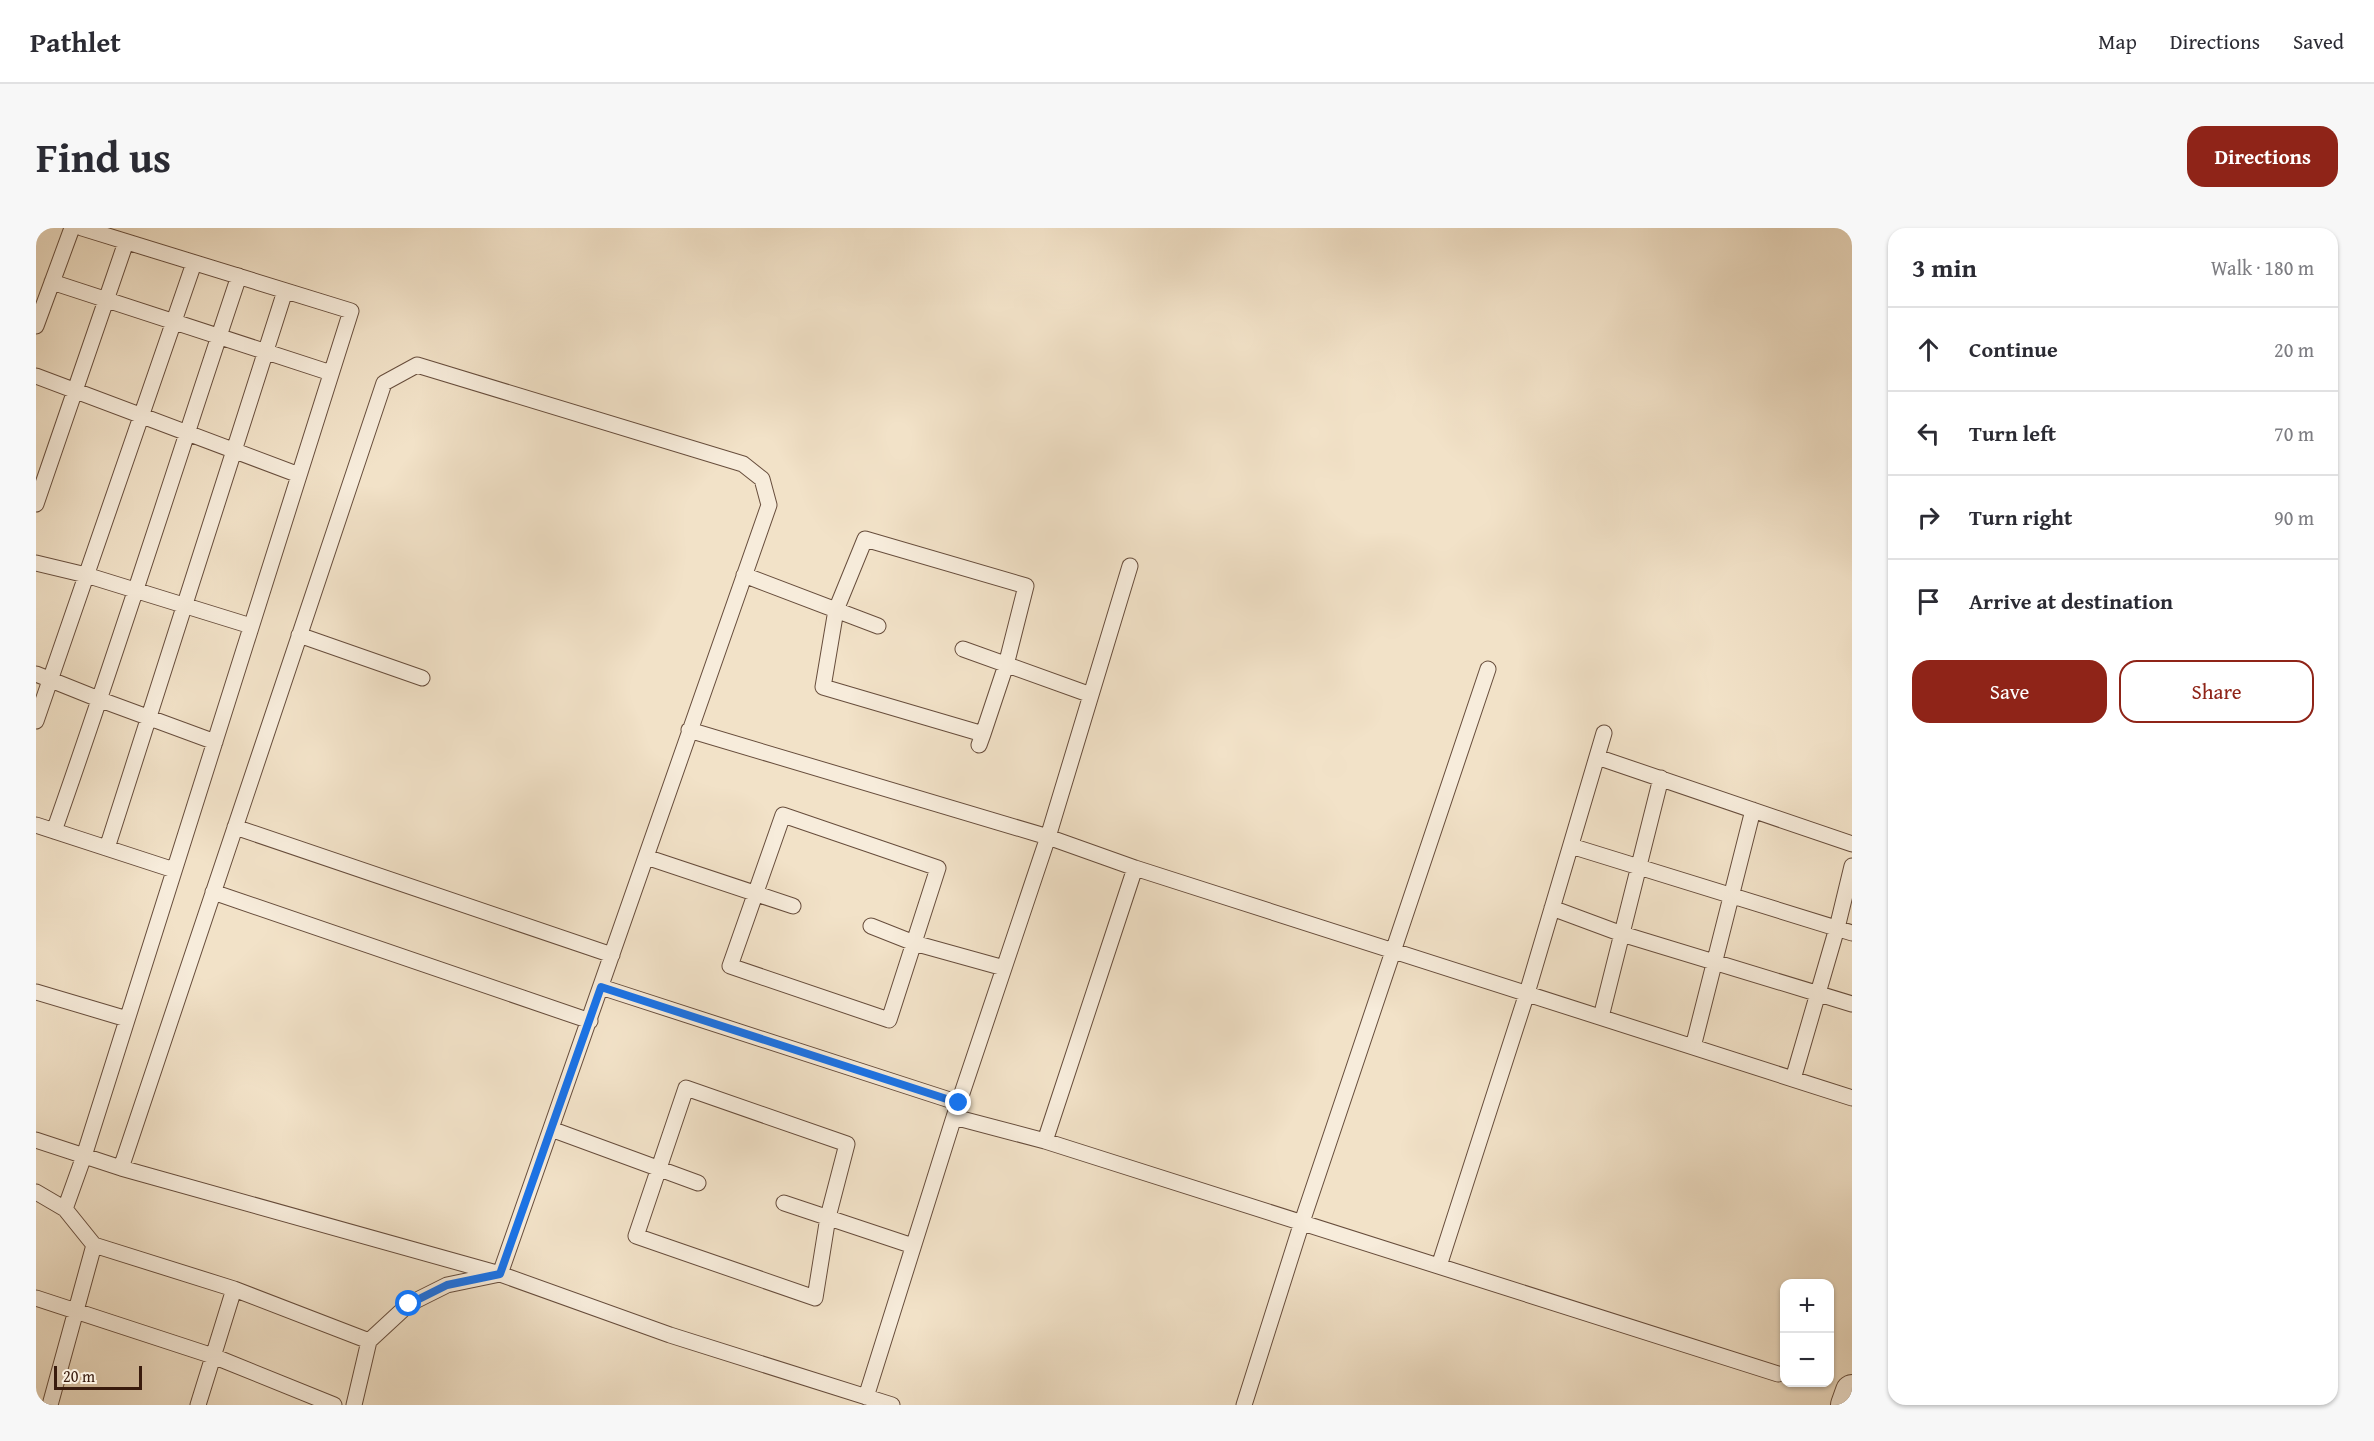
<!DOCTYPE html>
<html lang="en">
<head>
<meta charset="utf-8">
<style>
	body { margin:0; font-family:"Gentium Book Plus",serif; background:#f7f7f7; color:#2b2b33 }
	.controls { position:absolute; right:18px; bottom:18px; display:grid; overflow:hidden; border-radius:12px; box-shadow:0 2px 4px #0004 }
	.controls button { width:54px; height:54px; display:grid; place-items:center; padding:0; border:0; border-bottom:2px solid #e1e1e2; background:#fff; color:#2b2b33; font:30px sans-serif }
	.scale { position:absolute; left:18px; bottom:15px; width:88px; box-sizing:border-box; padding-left:6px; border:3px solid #391b0d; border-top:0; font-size:16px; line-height:21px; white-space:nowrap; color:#391b0d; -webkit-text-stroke:4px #f7ecdb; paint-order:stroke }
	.stop { position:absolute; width:18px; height:18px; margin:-14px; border:4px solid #1a73e8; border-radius:50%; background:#fff }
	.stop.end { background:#1a73e8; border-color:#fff; box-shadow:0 2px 6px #0008 }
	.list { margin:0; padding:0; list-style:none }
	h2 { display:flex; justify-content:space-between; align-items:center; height:78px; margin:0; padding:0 24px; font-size:26px }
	h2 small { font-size:20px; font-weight:400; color:#7c7c81 }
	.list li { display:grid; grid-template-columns:39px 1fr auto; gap:18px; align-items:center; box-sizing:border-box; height:84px; padding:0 24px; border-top:2px solid #e1e1e2 }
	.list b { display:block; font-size:22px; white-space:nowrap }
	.list em { font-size:20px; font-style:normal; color:#7c7c81 }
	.actions { display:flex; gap:12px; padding:18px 24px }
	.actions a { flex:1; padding:14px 0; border:2px solid #8f2418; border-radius:18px; text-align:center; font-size:21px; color:#8f2418 }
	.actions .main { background:#8f2418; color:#fff }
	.icon { flex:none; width:33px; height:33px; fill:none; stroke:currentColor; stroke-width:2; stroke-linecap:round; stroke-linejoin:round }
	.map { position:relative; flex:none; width:1816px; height:1177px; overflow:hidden; border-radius:18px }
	header { display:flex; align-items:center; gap:36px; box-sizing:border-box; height:84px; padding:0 30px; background:#fff; border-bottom:2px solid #e1e1e2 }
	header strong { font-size:28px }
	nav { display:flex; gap:33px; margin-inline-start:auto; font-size:21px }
	.intro { display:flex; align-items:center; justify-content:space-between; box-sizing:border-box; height:144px; padding:0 36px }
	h1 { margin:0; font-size:42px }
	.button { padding:15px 27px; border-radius:18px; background:#8f2418; color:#fff; font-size:21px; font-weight:700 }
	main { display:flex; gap:36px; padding:0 36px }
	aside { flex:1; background:#fff; border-radius:18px; box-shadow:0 2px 4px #0004 }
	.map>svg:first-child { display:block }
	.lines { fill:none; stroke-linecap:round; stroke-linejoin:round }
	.service-casing { stroke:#674d3c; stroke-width:17 }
	.minor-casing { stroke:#674d3c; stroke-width:34 }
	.service { stroke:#f7ecdb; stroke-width:15 }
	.minor { stroke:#f7ecdb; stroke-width:32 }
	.route { stroke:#1a73e8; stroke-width:8 }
</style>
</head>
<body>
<header>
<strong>Pathlet</strong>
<nav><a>Map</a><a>Directions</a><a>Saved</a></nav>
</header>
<div class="intro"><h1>Find us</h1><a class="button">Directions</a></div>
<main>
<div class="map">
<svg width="1816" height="1177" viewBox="0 0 1816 1177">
	<rect width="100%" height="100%" fill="#f2e2c8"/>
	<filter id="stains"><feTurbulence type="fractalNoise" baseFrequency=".00333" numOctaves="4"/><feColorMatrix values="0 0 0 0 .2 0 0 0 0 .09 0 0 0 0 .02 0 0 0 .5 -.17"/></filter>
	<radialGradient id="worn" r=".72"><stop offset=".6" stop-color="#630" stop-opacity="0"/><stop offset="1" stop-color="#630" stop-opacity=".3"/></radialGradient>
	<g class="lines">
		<g class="service-casing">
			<path id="service" d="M16,54L295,145
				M0,98L36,0
				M0,148L263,247
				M0,276L90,14
				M0,335L50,347L215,398
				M708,347L842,398
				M263,407L386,450
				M927,421L1055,467
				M0,446L65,472L179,514
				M0,493L158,35
				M653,502L1012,609L1099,640L1816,870
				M943,517L947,506L970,437L990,358L829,311L800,382L787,459L947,506
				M1561,529L1816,616
				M747,587L902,640L853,792L694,738Z
				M0,597L138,642
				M199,599L576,727
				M18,603C83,419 141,233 203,48
				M1535,618L1816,705
				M71,620L249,63
				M610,629L757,678
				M177,664L554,793
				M1516,680L1586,706L1816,776
				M835,698L878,715L968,740
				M565,759L923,875
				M0,764L91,791
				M1565,789L1625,550
				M1657,819L1717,582
				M1757,851L1801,700L1816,638
				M650,860L811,916L792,989L779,1070L600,1008Z
				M918,889L1009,913L1742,1146
				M515,901L662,955
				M0,912L85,940L464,1046L733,277L726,251L707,236L381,137L348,155L85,940
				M1009,913L1099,640
				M0,964L29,981L58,1017L198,1061L333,1113
				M748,975L877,1018
				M29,981L48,928L315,83L46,0
				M1403,1038L1491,765L1568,505
				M0,1070L177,1128L298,1177
				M830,1169L918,889L1012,609L1094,338
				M14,1177L58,1017
				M162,1177L198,1061
				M318,1177L333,1113L373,1076L411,1057L464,1046L634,1107L856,1177
				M1208,1177L1266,994L1452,441"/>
		</g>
		<g class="minor-casing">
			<path id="minor" d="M1811,1177L1816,1163"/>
		</g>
		<use href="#service" class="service"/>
		<use href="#minor" class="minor"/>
	</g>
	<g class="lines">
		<path class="route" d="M373,1076L411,1057L464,1046L565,759L923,875"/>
	</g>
	<rect width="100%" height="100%" filter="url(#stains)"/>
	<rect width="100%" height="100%" fill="url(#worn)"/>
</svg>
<div class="controls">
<button>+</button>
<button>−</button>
</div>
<div class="scale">20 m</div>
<div class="stop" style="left:373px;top:1076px"></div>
<div class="stop end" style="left:923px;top:875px"></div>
</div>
<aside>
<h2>3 min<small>Walk · 180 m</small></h2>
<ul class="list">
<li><svg class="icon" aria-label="ahead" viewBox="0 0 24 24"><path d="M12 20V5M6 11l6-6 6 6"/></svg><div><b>Continue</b></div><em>20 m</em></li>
<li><svg class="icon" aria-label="left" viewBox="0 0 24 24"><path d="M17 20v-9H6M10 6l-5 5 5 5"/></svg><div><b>Turn left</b></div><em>70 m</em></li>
<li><svg class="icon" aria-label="right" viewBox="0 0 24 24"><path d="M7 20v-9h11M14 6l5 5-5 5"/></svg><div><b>Turn right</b></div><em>90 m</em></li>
<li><svg class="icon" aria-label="arrive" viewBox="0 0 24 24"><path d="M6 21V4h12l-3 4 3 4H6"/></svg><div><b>Arrive at destination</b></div></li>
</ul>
<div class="actions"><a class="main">Save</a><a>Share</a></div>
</aside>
</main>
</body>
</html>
